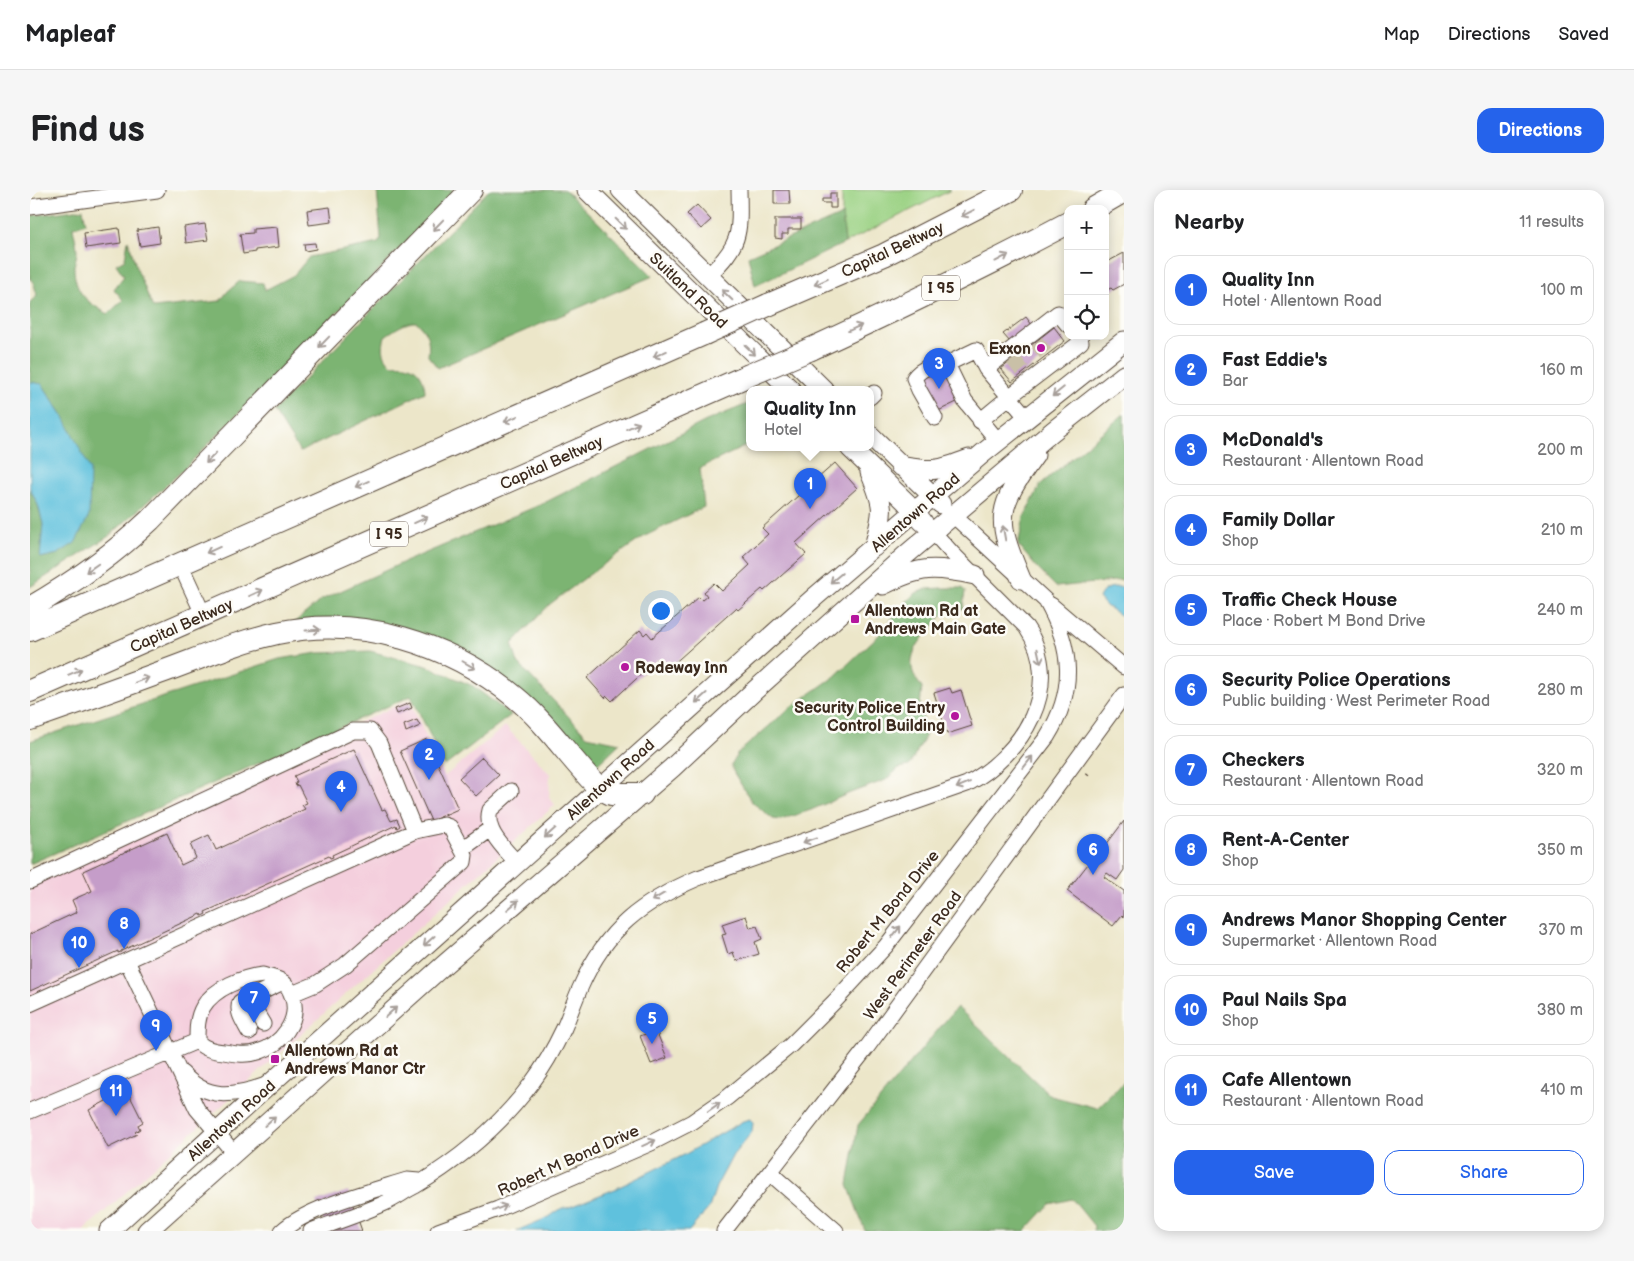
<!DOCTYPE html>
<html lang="en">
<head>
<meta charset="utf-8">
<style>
	body { margin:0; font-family:"Balsamiq Sans",sans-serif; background:#f6f6f6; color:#202124 }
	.controls { position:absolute; right:15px; top:15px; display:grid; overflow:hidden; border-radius:10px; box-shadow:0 2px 12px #0003 }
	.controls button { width:45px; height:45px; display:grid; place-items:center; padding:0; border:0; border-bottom:1px solid #e0e0e0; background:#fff; color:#202124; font:25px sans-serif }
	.you { position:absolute; left:630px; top:420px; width:18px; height:18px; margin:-12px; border:4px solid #fff; border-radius:50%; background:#1a73e8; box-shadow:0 0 0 8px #1a73e833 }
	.badge { display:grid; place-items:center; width:32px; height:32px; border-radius:50%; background:#2563eb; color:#fff; font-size:16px; font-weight:700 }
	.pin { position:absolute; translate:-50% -41px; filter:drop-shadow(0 1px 2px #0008) }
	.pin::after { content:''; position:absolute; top:26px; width:18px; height:15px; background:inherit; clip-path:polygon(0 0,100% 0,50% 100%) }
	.popup { position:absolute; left:716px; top:196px; width:128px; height:65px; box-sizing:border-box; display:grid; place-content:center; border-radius:10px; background:#fff; filter:drop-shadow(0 1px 4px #0005); font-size:16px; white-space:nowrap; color:#757577 }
	.popup b { font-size:19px; color:#202124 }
	.popup::after { content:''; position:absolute; left:50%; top:100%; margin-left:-10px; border:10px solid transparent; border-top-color:#fff }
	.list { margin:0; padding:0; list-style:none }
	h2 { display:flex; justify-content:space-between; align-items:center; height:65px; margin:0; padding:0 20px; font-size:21px }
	h2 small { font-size:16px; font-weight:400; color:#757577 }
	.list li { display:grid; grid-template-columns:32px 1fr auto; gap:15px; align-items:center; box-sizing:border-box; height:70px; margin:0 10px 10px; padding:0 10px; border:1px solid #e0e0e0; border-radius:15px }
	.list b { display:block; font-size:19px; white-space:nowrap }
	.list p { margin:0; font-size:16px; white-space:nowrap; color:#757577 }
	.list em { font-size:16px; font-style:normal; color:#757577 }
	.actions { display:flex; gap:10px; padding:15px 20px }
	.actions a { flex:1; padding:11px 0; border:1px solid #2563eb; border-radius:15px; text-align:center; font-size:18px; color:#2563eb }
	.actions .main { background:#2563eb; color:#fff }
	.icon { flex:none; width:28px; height:28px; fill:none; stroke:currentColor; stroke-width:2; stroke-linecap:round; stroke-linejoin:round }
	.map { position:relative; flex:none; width:1094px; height:1041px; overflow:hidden; border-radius:15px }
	header { display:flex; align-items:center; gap:30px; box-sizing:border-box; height:70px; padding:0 25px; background:#fff; border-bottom:1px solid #e0e0e0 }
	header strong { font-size:24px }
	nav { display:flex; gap:28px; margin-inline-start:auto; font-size:18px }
	.intro { display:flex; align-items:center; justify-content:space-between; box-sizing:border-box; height:120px; padding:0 30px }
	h1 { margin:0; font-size:35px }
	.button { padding:12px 22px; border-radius:15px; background:#2563eb; color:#fff; font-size:18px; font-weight:700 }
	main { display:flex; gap:30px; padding:0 30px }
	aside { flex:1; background:#fff; border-radius:15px; box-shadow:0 2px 12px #0003 }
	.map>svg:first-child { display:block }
	.built { fill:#f4cfdd }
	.green { fill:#9bd284; stroke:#6b7e51 }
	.forest { fill:#7cb472; stroke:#5c6f48 }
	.water { fill:#5fc1dd; stroke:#4d767e }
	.building { fill:#c59dc9 }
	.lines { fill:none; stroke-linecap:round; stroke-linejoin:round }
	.minor-tunnel { stroke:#c9c0a7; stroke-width:15; stroke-dasharray:15 8; stroke-linecap:butt }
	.minor-casing { stroke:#564638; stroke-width:17 }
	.major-casing { stroke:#564638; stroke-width:21 }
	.highway-casing { stroke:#564638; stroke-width:24 }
	.path { stroke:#564638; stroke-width:2; stroke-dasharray:4 4; stroke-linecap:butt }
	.minor { stroke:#fff; stroke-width:15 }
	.major { stroke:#fff; stroke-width:19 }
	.highway { stroke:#fff; stroke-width:22 }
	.highway-bridge-casing { stroke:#564638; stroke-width:24; stroke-linecap:butt }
	.highway-bridge { stroke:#fff; stroke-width:22 }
	.oneway { stroke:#a79f9a }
	.poi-dot { fill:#b5179e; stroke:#fdfcf7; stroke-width:2 }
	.labels { text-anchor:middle; stroke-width:5; stroke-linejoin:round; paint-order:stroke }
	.shield { fill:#fdfcf7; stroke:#75695f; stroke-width:1 }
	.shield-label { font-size:15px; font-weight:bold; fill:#3b2a1e }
	.street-label { font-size:16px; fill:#3b2a1e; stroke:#fdfcf7 }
	.poi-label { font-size:16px; font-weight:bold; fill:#3b2a1e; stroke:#fdfcf7; text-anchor:start }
</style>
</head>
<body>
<header>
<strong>Mapleaf</strong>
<nav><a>Map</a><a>Directions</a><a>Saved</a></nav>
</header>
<div class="intro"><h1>Find us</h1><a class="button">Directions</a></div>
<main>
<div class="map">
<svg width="1094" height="1041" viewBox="0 0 1094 1041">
	<rect width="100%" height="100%" fill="#fdfcf7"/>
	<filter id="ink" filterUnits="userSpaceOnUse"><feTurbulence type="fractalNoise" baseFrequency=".02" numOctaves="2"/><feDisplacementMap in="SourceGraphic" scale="10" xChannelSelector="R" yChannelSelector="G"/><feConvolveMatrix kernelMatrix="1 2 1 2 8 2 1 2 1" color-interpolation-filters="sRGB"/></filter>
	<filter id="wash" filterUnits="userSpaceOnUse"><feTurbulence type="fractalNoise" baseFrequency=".0096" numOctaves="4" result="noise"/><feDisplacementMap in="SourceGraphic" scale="20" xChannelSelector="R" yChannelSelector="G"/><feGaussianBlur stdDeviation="1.12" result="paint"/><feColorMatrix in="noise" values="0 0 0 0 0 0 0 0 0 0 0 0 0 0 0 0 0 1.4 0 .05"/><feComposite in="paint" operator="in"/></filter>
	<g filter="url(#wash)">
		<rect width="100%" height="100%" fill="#ece6c9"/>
		<path class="built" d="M379,510L415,586L475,536L520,584L519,607L525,615L53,1041H0V680Z"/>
		<path class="green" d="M812,0H921L815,53L812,25Z"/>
		<path class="forest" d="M347,0H424L380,48L152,281L79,346L0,397V298L8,315L13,334L10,368L28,364L34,227L12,194L0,192V112L7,106L4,94L0,88V26L53,19L56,33L43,37C44,45 47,53 47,61C47,66 45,71 44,76C44,103 57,112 78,124L93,110L84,99L94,86L86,74L95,69L98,50L107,79L123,118L190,111L198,101L210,91L233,93L235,100L264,85L279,67L348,53L351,49Z
			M459,0H535L623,86L408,178L398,166C400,151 398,143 387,132C376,131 364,140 355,146C352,159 352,165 362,175C382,172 394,181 395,202L270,262L244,221Z
			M812,25L815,53L725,96L718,66Z
			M720,213V254L670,278L674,317L615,346L571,376L520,414L482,454L488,473L557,546L590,553L567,575L529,539L453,473L265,432L291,410L372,373L512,314L676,231Z
			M1094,224V390L1026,397L1007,378L988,355L994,327L1011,294Z
			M911,398H932L935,401L933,419C928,420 921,420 917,422C912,424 907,431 903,436C886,454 871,474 892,497L890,516L896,540L895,547L879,576L869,578L856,590L820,603L781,620L751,630L743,629L722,612L704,583L701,575L708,563L761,517L804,487L849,445L874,414L886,403L897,399Z
			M340,461L397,476L443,496L481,525L415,576L381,506L0,674V551L249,469L288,463Z
			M927,817L1021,906L1067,918L1094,892V1041H1063L1064,1036L1042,1009L1020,1014L995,1041H835L818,995L828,935Z"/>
		<path class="water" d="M0,192L12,194L34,227L60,279L59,326L45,353L28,364L10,368L13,334L8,315L0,298Z
			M1090,397H1094V428L1076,416L1069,408C1073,398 1080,397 1090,397Z
			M720,929L723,933L722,942L703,965L686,997L679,1018L659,1041H486L519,1027L532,1018H537L585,999L654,965L713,931Z"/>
		<g id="blocks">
			<path class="building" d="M744,0H759L760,14H744Z
				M800,3H806V18H800V13H792V9H800Z
				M667,15L681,30L671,39L657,24Z
				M300,17L302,32L279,35L277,20Z
				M745,29H771V39H758V44H752V49L745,48Z
				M175,34L178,50L156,53L154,37Z
				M128,37L130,53L110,56L107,40Z
				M247,37L249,57L225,60V62L213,64L210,44L223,43V39Z
				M89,38L91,53L56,58L54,43Z
				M285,53L286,59L275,61L274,54Z
				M1094,63V94L1083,100L1081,98L1075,101V73Z
				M996,127L1002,135L980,152L973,144Z
				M1024,137L1035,151L982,192L971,179Z
				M914,174L931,210L904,223L887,187Z
				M805,273L827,298L766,353L776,364L734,401L732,399L708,420L706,418L640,477L636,472L634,475L628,469L582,511L577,506L575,508L557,488L610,440L614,445L617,442L622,448L669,407L672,410L677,406L674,402L684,393L692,401L720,375L713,367L738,344L732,338Z
				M920,498L922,503L931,500L942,536L917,544L904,503Z
				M380,513L382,518L367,524L365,519Z
				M387,530L390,536L376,542L374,535Z
				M397,549L428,619L401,631L370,561Z
				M324,559L352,620L355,619L361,631L367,629L370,636L367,638L366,635L302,665L303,667L300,668L299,666L175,722L176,724L172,726L171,724L91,761V762L88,763V761L0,801V744L47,722L42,710L62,701L53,681L137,643L151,675L166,668L160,654L179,645L186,660L275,619L272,615L277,613L268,595L266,596L265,593L267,592L264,586Z
				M452,567L469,585L446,606L429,588Z
				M1094,631V680L1087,690L1077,683L1074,687L1094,701V727L1092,725L1083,736L1037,701L1058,674L1063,678L1065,675L1063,673L1066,669L1064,668L1069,662L1070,663Z
				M716,726L720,738L727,736L732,749L725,752L729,764L706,771L703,762L698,764L692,745L696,744L692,734Z
				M626,840L637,868L621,874L610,846Z
				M97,900L113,932L108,935L110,939L105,942L107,944L78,958L59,920Z
				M318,1001L332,1041H297L286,1012Z"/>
		</g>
	</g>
	<g filter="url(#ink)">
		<use href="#blocks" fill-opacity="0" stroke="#564638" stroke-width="1"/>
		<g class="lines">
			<path class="minor-tunnel" d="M1006,152L1017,165
				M983,169L994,183"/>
			<g class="minor-casing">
				<path id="minor" d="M0,17L127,0
					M678,86C711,54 710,45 709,0
					M923,171L946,160L956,179
					M840,207L844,203
					M905,228L889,200L884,188C890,179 908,170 918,176L935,211L968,251
					M997,228L956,179L1028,123L1038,135
					M950,231L979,207L1051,152
					M150,374L174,426
					M1021,415L1094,477
					M481,601L460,620C454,641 474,658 487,673
					M432,659L460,639
					M0,691L323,541H340L349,553L385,641
					M97,771L167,919L204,963
					M233,785C239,787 246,788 251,791C257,794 260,800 262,806C271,830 251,855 228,862C217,866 205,864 194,862C183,861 174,859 167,851C167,839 167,827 173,817C184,798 213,787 233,785Z
					M229,803C220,816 226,822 233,834
					M0,814L385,641L414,635L420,637L435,665L434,672L315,775L286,794L262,804
					M219,842C214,832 206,822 210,812L253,792
					M152,883C177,911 204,906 236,895
					M0,921L167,851
					M740,983L806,1041
					M252,1041C278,1017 342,1001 377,990L389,991
					M281,1041C306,1032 331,1024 355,1013C366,1008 375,1001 385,996C430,969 470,936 501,894C514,877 525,857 534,838C540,824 545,809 551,796C576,739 612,712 668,688L937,594C992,565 1036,496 996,437L922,363L903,342
					M408,1041L468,1019L621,953L662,932L698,907L761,855L805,811L856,756L1017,547C1046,500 1043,459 1016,411L923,325
					M694,1041L835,860L1094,505"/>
			</g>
			<g class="major-casing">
				<path id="major" d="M557,0L761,200
					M591,0L794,200
					M840,245L911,314
					M820,258L876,312L893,332
					M870,276C903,282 908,281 939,269
					M840,282C855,318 854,319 844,357
					M991,389C965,328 966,319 1005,265
					M853,395C890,376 904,376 945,385
					M79,1041L240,894L786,406L952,264L1094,151
					M117,1041L415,774L642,578L723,502L877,364L1023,241L1094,185"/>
			</g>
			<g class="highway-casing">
				<path id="highway" d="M1063,19L1094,1
					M738,115L854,65L981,0
					M781,159C868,119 953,78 1038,33
					M0,418C43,393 84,364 120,330L441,0
					M0,440L674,144
					M0,501L717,186
					M0,529C43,514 86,499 129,483C168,469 206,452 247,443C331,425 419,453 485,507C517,533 540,569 569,598L581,604H612"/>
			</g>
			<path class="path" d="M1056,583L1062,588"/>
			<use href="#minor" class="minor"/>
			<use href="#major" class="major"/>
			<use href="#highway" class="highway"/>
			<g class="highway-bridge-casing">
				<path id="highway-bridge" d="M674,144L738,115
					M717,186L781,159"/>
			</g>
			<use href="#highway-bridge" class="highway-bridge"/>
		</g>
		<defs><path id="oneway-shaft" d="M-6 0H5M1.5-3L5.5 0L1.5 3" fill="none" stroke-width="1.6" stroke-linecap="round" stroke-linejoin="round" transform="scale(1.25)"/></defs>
		<g class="oneway">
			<use href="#oneway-shaft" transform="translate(938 23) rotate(153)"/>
			<use href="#oneway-shaft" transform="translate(591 34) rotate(44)"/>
			<use href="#oneway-shaft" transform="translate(408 35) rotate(134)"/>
			<use href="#oneway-shaft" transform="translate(972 68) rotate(-28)"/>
			<use href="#oneway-shaft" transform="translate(791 92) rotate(156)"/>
			<use href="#oneway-shaft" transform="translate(697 105) rotate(-136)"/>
			<use href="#oneway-shaft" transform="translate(825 138) rotate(-24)"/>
			<use href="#oneway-shaft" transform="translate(294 152) rotate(134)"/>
			<use href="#oneway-shaft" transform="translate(720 160) rotate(44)"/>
			<use href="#oneway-shaft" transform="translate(630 164) rotate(156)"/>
			<use href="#oneway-shaft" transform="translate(1028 202) rotate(141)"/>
			<use href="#oneway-shaft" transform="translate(481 229) rotate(156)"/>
			<use href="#oneway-shaft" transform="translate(603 236) rotate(-24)"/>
			<use href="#oneway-shaft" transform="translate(181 268) rotate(134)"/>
			<use href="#oneway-shaft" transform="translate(332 294) rotate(156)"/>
			<use href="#oneway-shaft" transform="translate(391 330) rotate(-24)"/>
			<use href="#oneway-shaft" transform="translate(974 343) rotate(-100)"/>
			<use href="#oneway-shaft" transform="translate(183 360) rotate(156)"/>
			<use href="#oneway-shaft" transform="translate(62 378) rotate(145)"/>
			<use href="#oneway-shaft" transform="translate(806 388) rotate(140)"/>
			<use href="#oneway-shaft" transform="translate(226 403) rotate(-24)"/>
			<use href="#oneway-shaft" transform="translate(283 440) rotate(-3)"/>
			<use href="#oneway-shaft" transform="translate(1009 466) rotate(78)"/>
			<use href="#oneway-shaft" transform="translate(439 475) rotate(30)"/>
			<use href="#oneway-shaft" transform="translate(45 482) rotate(-23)"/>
			<use href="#oneway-shaft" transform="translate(112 490) rotate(-20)"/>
			<use href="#oneway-shaft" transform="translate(671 508) rotate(138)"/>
			<use href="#oneway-shaft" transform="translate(998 572) rotate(-52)"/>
			<use href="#oneway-shaft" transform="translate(933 595) rotate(157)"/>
			<use href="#oneway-shaft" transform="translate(520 643) rotate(138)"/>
			<use href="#oneway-shaft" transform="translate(780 650) rotate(161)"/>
			<use href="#oneway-shaft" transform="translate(628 707) rotate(149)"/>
			<use href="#oneway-shaft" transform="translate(483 715) rotate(-40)"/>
			<use href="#oneway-shaft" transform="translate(866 742) rotate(-52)"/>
			<use href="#oneway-shaft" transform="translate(399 751) rotate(138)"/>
			<use href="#oneway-shaft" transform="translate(361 822) rotate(-42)"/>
			<use href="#oneway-shaft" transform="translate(684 917) rotate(-35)"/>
			<use href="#oneway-shaft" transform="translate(240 931) rotate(-42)"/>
			<use href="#oneway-shaft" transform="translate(619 953) rotate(-24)"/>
			<use href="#oneway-shaft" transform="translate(470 1018) rotate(-22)"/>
		</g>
	</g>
	<g class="poi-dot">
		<circle cx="1011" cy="158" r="5"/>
		<rect x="820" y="424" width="10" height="10" rx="2.5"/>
		<circle cx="595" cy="477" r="5"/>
		<circle cx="925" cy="526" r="5"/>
		<rect x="240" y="864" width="10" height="10" rx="2.5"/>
	</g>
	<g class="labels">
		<g class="shield">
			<rect x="892" y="85.5" width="38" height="25" rx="4"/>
			<rect x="340" y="331.5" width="38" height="25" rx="4"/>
		</g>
		<g class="shield-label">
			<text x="911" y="103">I 95</text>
			<text x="359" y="349">I 95</text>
		</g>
		<g class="street-label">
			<text transform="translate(862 59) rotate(-25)" y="6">Capital Beltway</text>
			<text transform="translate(659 100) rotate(44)" y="6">Suitland Road</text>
			<text transform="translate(521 272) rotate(-24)" y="6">Capital Beltway</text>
			<text transform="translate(885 322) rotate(-41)" y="6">Allentown Road</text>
			<text transform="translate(151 435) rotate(-24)" y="6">Capital Beltway</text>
			<text transform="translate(580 589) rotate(-42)" y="6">Allentown Road</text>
			<text transform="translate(857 721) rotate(-51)" y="6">Robert M Bond Drive</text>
			<text transform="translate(882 765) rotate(-54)" y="6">West Perimeter Road</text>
			<text transform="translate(201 930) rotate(-42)" y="6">Allentown Road</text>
			<text transform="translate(538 970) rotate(-24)" y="6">Robert M Bond Drive</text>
		</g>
		<g class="poi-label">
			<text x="1001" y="164" text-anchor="end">Exxon</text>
			<text x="835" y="426">Allentown Rd at<tspan x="835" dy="18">Andrews Main Gate</tspan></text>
			<text x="605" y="483">Rodeway Inn</text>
			<text x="915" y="523" text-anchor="end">Security Police Entry<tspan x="915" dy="18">Control Building</tspan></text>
			<text x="255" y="866">Allentown Rd at<tspan x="255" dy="18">Andrews Manor Ctr</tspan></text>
		</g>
	</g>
</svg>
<div class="controls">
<button>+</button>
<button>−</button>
<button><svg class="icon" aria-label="locate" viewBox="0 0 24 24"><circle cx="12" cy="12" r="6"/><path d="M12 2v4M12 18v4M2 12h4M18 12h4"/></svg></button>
</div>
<div class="you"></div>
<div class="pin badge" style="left:780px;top:319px">1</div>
<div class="popup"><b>Quality Inn</b>Hotel</div>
<div class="pin badge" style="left:399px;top:590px">2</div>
<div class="pin badge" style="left:909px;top:199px">3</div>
<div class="pin badge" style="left:311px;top:622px">4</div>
<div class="pin badge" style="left:622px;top:854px">5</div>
<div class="pin badge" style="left:1063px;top:685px">6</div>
<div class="pin badge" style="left:224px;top:833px">7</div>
<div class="pin badge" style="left:94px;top:759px">8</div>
<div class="pin badge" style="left:126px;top:861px">9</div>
<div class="pin badge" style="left:49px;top:778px">10</div>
<div class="pin badge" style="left:86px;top:926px">11</div>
</div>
<aside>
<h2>Nearby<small>11 results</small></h2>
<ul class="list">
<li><span class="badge">1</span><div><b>Quality Inn</b><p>Hotel · Allentown Road</p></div><em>100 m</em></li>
<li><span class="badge">2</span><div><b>Fast Eddie's</b><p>Bar</p></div><em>160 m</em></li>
<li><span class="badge">3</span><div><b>McDonald's</b><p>Restaurant · Allentown Road</p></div><em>200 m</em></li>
<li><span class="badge">4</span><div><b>Family Dollar</b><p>Shop</p></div><em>210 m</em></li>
<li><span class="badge">5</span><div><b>Traffic Check House</b><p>Place · Robert M Bond Drive</p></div><em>240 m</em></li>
<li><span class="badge">6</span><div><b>Security Police Operations</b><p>Public building · West Perimeter Road</p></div><em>280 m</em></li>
<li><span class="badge">7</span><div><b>Checkers</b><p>Restaurant · Allentown Road</p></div><em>320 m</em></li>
<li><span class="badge">8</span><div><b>Rent-A-Center</b><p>Shop</p></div><em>350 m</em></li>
<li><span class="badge">9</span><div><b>Andrews Manor Shopping Center</b><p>Supermarket · Allentown Road</p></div><em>370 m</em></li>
<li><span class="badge">10</span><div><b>Paul Nails Spa</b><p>Shop</p></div><em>380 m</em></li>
<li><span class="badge">11</span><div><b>Cafe Allentown</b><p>Restaurant · Allentown Road</p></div><em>410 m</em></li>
</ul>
<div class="actions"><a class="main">Save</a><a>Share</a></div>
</aside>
</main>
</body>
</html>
